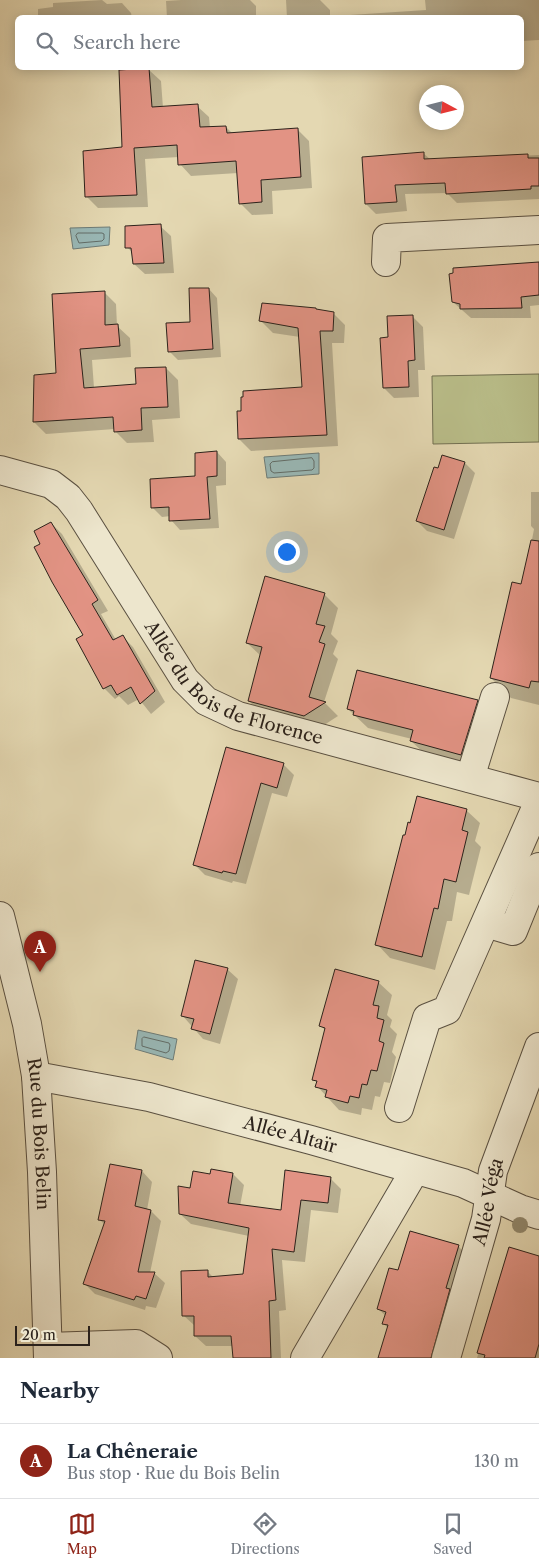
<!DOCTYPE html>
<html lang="en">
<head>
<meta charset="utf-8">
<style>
	body { margin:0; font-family:"Libre Caslon Text",serif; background:#f2f2f3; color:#1f2937 }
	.compass { position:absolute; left:419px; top:85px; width:45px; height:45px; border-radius:50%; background:#fff; box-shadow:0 2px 12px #0003; rotate:97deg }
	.scale { position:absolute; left:15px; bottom:12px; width:75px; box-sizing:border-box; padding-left:5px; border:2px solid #2c221b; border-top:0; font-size:14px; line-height:18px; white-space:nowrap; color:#2c221b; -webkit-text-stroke:4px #ede6cd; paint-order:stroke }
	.you { position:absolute; left:286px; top:551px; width:18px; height:18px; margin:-12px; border:4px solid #fff; border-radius:50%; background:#1a73e8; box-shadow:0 0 0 8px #1a73e833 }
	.badge { display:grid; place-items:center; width:32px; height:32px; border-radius:50%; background:#8f2418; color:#fff; font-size:16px; font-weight:700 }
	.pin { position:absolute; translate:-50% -41px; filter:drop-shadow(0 1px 2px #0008) }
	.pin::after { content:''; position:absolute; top:26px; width:18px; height:15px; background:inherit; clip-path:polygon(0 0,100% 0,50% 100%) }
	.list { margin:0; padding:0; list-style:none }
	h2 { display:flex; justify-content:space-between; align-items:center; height:65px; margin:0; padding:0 20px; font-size:21px }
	h2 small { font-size:16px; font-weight:400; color:#747a83 }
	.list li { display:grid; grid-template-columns:32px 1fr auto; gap:15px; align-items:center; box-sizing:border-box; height:75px; padding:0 20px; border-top:1px solid #e0e1e3 }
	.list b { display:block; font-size:19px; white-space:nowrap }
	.list p { margin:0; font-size:16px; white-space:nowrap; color:#747a83 }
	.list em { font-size:16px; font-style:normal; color:#747a83 }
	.icon { flex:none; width:28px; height:28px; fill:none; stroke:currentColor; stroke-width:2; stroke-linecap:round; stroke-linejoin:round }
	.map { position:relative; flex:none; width:539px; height:1358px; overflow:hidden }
	.search { position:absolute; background:#fff; box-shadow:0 2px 12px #0003; left:15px; right:15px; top:15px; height:55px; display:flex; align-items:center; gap:12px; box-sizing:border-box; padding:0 18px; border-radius:8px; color:#747a83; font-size:19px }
	.sheet { height:140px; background:#fff }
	nav { display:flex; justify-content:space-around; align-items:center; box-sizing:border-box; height:70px; border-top:1px solid #e0e1e3; background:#fff; font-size:14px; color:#747a83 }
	nav a { display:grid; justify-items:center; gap:2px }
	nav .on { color:#8f2418 }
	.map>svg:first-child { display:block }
	.green { fill:#b9bd89; stroke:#727052 }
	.water { fill:#99b8b6; stroke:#6d7c78 }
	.shadow { fill:#0003 }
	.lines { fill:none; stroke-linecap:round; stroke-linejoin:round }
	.shore { stroke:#626d68; stroke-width:1 }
	.building { fill:#e29384; stroke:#2c221b }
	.minor-casing { stroke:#5a5041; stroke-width:30 }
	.minor { stroke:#ede6cd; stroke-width:28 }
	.tree { fill:#92896e }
	.labels { text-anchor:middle; stroke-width:4; stroke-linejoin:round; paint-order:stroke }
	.street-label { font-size:18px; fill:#2c221b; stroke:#ede6cd }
</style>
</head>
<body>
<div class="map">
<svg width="539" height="1358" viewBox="0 0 539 1358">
	<rect width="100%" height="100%" fill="#e4d8b2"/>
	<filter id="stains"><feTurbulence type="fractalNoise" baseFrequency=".004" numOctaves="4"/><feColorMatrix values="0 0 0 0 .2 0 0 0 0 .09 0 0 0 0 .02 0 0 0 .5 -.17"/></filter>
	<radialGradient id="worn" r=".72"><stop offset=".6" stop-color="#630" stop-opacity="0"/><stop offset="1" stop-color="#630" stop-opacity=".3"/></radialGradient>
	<path class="green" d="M539,374V442L433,444L432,376Z"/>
	<path class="water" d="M110,227L109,245L73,249L70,228Z
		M319,453V474L267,478L264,457Z
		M138,1030L177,1039L173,1060L135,1049Z"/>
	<path class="shadow" d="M102,0L107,4L122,3L131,13L132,18H38V9L53,7V3Z
		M181,0H250L256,6V18H167L166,1Z
		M286,0H320L330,10V18H287Z
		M425,0H539V40L522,41V18H350V15L426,10Z
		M149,70L161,81L163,108L197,106L209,117L210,128L226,127L233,134L297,129L309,141L312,188L272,191L273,214L252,215L240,203L238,173L191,176L180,164L179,157L145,159L148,207L98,208L86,196L124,148Z
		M423,153L431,160L539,155V199L457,203L447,193L405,194L407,211L376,214L366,204Z
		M160,226L171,236L174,273L145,274L134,264L133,253L127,247Z
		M539,262V305L530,306L531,318H471L453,302Z
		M209,289L217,298L221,357L178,360L169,351L191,323Z
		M104,292L116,304L117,326L130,338L131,357L92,360L94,388L137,385L166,368L178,380L180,418L152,420L154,442L127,443L115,431V429L46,434L34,422L57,374Z
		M333,313L345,325L344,343H332L338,446L251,451L239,439L304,389L300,337L273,333L261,321Z
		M413,317L423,327L425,370H418L419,397L394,398L384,388L389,338Z
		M217,452L226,462V485L216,486L219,528L180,530L171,520V516L162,517L152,507L196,477Z
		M465,463L475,473L454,539L427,531L417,521L439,469Z
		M531,492H539V705L511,698L491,678L527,566L534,529L531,526Z
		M51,523L62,534L108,611L101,614L116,640L123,637L133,647L165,702L151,714L139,699L128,705L119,696L115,699L104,688L84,636L42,544Z
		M324,594L338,608L331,634L338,641L333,654L338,659L324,702L338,716L318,729L263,715L249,701L261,656L247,643Z
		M477,701L491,714L474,768L425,754L411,741L412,739L368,728L348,709Z
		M227,749L283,764L294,775L287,797L272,793L246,884L233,881L232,883L205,875L195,865Z
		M466,810L480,823L475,841L481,847L469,895L457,892L452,921H447L435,970L390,958L377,944L406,837Z
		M227,969L238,979L220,1044L203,1039L182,1015Z
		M378,982L392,995L387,1015L392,1020L390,1027L397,1034L392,1052L396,1057L390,1083L384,1082L380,1097L375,1096L372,1110L362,1108L361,1115L339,1110L317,1086L318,1083L313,1079L326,1031L321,1026Z
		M142,1171L152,1182L147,1210L151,1211L161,1221L150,1273H154L165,1283L156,1308L146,1306L145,1310L95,1294L85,1284L105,1225L99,1219Z
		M233,1174L244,1185L240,1206L282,1211L330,1178L341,1189L338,1213L311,1210L305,1262L282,1260L286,1310L279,1311L281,1358H235L234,1346H206L195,1336V1326L183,1315L208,1272L214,1278L244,1276L249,1236L191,1224L180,1214L191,1189L211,1175Z
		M458,1246L474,1262L450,1358H380L388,1328L383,1323L386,1316L378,1309L399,1272Z
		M510,1249L538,1258L539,1256V1358H477Z"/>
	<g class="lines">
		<path class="shore" d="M78,233H102L104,234V239L102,241L79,243L76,236Z
			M312,458L314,461V468L312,470L274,473L271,471L270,464L272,462Z
			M144,1037L169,1043L170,1045L169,1051L166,1053L142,1046V1039Z"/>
	</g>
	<path class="building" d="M149,68L152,107L198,104L200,127L226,126L227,133L298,128L301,177L261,180L262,202L239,204L236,161L178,165L177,145L134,148L137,195L85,197L83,151L122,147L119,70Z
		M424,152V159L528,154V158H539V186H531V189L446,194L445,183L395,185L397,202L365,204L362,157Z
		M161,224L164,263L133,264L131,248H125V226Z
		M539,262V295L521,297L522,308L460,309V304L452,302L449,274L453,273V268Z
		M189,288H209L213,349L168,352L166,323L190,322Z
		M105,291V325L118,324L120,346L80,349L84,388L136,384L135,368L166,367L168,407L141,408L142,430L114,432L113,417L33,422L34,375L56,373L52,294Z
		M262,303L316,308V309L334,312L333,331H320L327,435L238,439L237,411H241V397H243V391L302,387L298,328L259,321Z
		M413,315L415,360L408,361L409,387L383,388L380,338L388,337L387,316Z
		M217,451V476L207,477L210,519L169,521V507L151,508L150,479L195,476V453Z
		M442,455L465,462L444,530L416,521L434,467L438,468Z
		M51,522L98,600L92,604L113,640L123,635L155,691L140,704L131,687L117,695L111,685L103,689L76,639L83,635L52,582L34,547L40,544L34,531Z
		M531,540L539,541V682L531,681L529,688L490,678L512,582L521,584Z
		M265,576L325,593L316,624L325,626L319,642L325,644L309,697L326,702L304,716L248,701L262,647L246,643Z
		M357,670L478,700L461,755L410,741L413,730L353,715L354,711L347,709Z
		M226,747L284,763L277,788L261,783L236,874L223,871L222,873L193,865Z
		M417,796L467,809L462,830L468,832L456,882L444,879L438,909L434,908L422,957L375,945L403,835H405L408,822L410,823Z
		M195,960L228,968L210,1034L191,1029L194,1019L181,1016Z
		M335,969L379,981L373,1005L379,1006L377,1018L384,1020L379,1041L384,1043L377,1071L371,1070L367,1085L362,1084L359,1098L350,1096L348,1103L325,1097L327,1090L315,1087L317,1081L312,1080L325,1028L319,1026Z
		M110,1164L142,1170L135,1206L151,1210L138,1272H155L146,1299L136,1296L134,1300L83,1284L105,1221L98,1220Z
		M211,1169L233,1173L228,1203L281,1210L285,1170L331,1177L328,1203L301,1200L294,1252L272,1249L276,1300L269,1301L271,1358H233L231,1336H194V1316H182L181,1271L208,1270V1277L243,1274L249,1228L179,1214L178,1186L190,1188L193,1171L210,1174Z
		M410,1231L459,1245L446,1288L450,1289L431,1358H378L388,1325L382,1324L386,1312L377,1309L389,1268L398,1270Z
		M509,1247L539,1256V1344L535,1358H484L485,1355L477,1353Z"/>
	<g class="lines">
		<g class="minor-casing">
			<g id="minor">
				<path d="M386,262L387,238L539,230"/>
				<path id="s1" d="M0,470L51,484L68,497L79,511L185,680L206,701L238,716L539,797"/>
				<path d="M470,778L495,697"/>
				<path id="s2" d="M0,916L27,1024L36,1076L42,1172L48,1358"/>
				<path d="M486,923L513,931L539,867"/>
				<path id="s3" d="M36,1076L149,1097L311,1140L463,1183L520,1209L539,1215"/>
				<path d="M399,1108L427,1018L447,1010L539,801"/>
				<path d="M48,1347L136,1344L158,1358"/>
				<path d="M305,1358L415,1170"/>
				<path id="s4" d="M446,1358L486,1219L493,1171L539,1047"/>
			</g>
		</g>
		<use href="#minor" class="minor"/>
	</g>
	<circle class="tree" cx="520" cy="1225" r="8"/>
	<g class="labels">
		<g class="street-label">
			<text dy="6" stroke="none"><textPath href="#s1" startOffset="334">Allée du Bois de Florence</textPath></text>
			<text dy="6" stroke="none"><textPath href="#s2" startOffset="222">Rue du Bois Belin</textPath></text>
			<text dy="6" stroke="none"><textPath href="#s3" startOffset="261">Allée Altaïr</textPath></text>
			<text dy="6" stroke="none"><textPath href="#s4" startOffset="162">Allée Véga</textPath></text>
		</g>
	</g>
	<rect width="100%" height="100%" filter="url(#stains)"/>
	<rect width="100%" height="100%" fill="url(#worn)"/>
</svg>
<svg class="compass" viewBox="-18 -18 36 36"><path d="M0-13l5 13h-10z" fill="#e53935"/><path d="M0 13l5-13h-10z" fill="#747a83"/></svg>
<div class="scale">20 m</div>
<div class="you"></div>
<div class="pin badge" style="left:40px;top:972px">A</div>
<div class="search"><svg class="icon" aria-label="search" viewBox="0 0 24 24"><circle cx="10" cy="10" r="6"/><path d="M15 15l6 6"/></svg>Search here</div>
</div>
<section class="sheet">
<h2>Nearby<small></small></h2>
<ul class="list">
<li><span class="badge">A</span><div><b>La Chêneraie</b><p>Bus stop · Rue du Bois Belin</p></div><em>130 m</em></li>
</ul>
</section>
<nav>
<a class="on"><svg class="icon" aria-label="map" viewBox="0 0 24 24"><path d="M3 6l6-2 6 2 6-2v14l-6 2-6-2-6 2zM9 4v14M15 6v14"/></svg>Map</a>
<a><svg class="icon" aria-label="directions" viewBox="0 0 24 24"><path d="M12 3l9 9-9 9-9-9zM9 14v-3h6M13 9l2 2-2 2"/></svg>Directions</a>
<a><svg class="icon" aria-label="saved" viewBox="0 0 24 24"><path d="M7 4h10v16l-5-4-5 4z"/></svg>Saved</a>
</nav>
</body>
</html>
